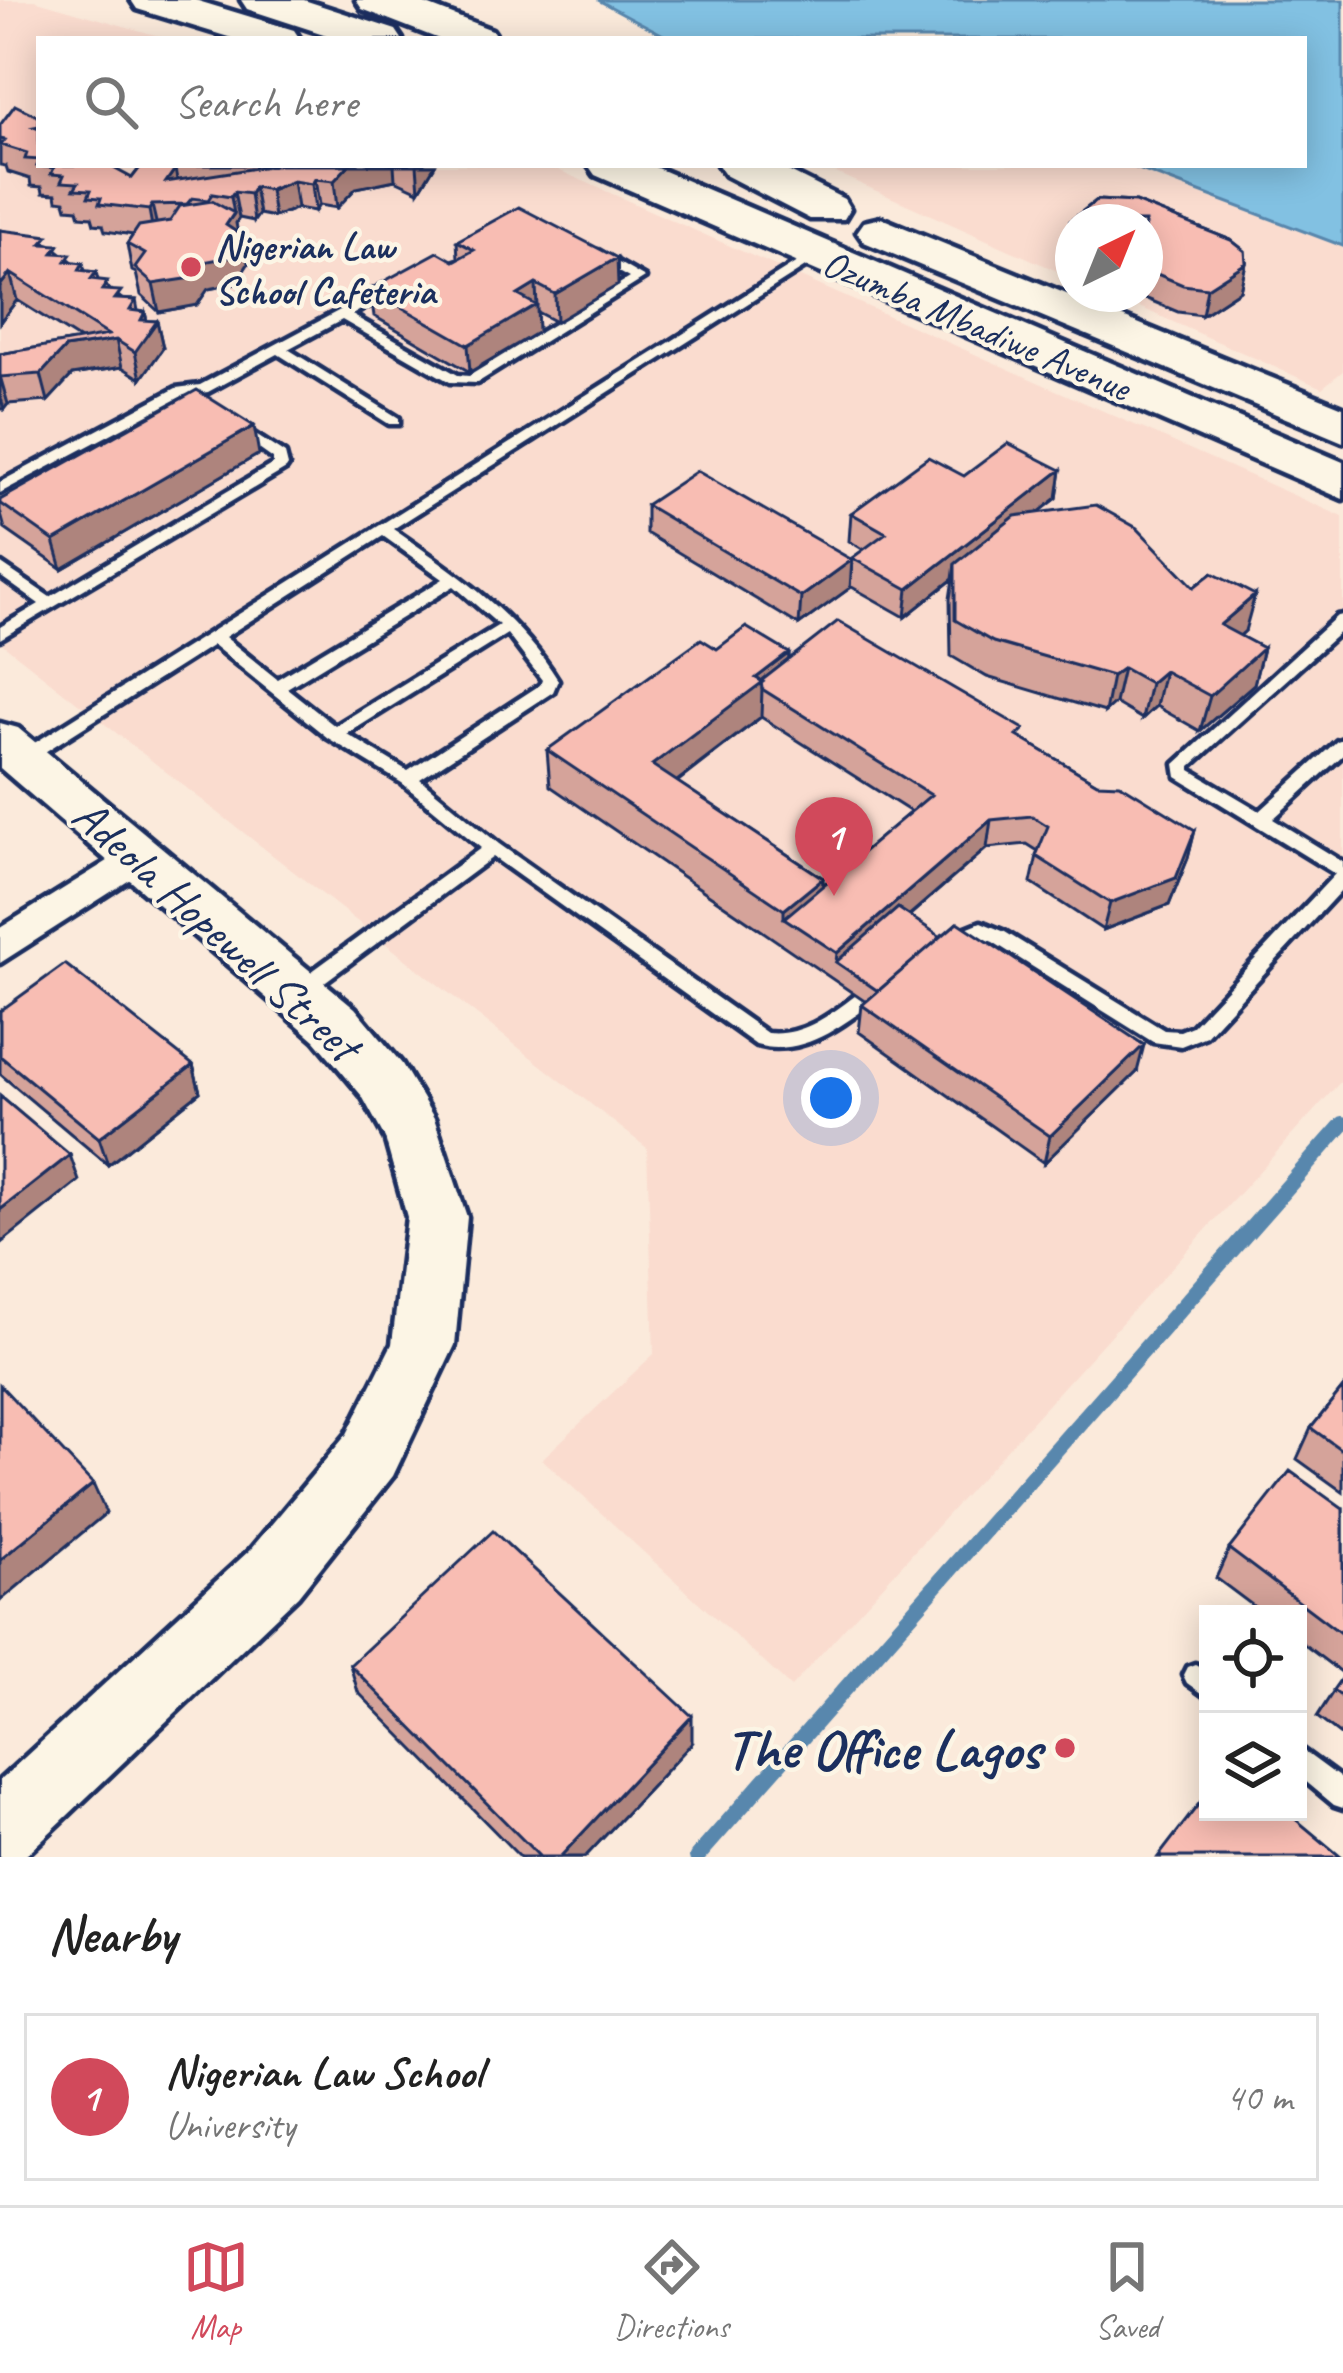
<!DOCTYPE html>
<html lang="en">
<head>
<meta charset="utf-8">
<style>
	body { margin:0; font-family:Caveat,sans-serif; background:#f2f2f2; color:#222 }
	.controls { position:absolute; right:36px; bottom:36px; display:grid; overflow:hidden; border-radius:0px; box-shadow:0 6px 30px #0003 }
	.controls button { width:108px; height:108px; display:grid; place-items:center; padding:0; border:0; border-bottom:3px solid #e0e0e0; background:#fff; color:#222; font:60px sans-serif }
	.compass { position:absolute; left:1055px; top:204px; width:108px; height:108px; border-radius:50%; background:#fff; box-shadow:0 6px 30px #0003; rotate:43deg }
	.you { position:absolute; left:831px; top:1098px; width:42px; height:42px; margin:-30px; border:9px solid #fff; border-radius:50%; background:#1a73e8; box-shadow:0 0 0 18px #1a73e833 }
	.badge { display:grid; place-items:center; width:78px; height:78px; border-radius:50%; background:#d1495b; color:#fff; font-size:39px; font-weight:700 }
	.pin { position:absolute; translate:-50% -99px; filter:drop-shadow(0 3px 6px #0008) }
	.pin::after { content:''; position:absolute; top:63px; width:42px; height:36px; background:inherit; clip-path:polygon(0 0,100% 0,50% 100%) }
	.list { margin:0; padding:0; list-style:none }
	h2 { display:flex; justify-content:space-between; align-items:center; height:156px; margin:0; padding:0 48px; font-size:51px }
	h2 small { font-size:39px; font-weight:400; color:#767676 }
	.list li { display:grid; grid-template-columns:78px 1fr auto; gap:36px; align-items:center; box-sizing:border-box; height:168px; margin:0 24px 24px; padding:0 24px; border:3px solid #e0e0e0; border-radius:0px }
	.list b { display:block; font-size:45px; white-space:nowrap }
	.list p { margin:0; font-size:39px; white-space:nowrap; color:#767676 }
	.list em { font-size:39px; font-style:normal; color:#767676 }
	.icon { flex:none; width:66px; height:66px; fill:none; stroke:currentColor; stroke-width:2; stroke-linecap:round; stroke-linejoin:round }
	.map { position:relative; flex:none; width:1343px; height:1857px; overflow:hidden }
	.search { position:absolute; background:#fff; box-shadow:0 6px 30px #0003; left:36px; right:36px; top:36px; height:132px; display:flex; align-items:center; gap:30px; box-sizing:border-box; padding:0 42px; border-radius:0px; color:#767676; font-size:45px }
	.sheet { height:348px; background:#fff }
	nav { display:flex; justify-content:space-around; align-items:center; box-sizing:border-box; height:168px; border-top:3px solid #e0e0e0; background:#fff; font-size:33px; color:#767676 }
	nav a { display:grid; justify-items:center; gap:6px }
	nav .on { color:#d1495b }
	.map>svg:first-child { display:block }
	.built { fill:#fadccf }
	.water { fill:#82c1e2; stroke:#5987ad; stroke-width:3 }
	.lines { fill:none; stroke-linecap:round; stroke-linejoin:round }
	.stream { stroke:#5987ad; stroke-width:16 }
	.lane-casing { stroke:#1b2f5e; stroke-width:9 }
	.street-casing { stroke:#1b2f5e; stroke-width:9 }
	.secondary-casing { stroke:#1b2f5e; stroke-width:9 }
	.highway-casing { stroke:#1b2f5e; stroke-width:9 }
	.lane { fill:#fcf5e5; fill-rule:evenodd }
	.street { fill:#fcf5e5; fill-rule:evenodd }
	.secondary { fill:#fcf5e5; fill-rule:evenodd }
	.highway { fill:#fcf5e5; fill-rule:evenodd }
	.wall { fill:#d5a39a; stroke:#1b2f5e; stroke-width:3; fill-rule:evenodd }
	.shaded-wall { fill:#ae847d; stroke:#1b2f5e; stroke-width:3 }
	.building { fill:#f8bdb3; stroke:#1b2f5e; stroke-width:3 }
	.poi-dot { fill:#d1495b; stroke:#fcf5e5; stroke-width:4.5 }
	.labels { text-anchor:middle; stroke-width:9; stroke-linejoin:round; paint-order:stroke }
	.far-poi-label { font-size:39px; font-weight:bold; fill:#1b2f5e; stroke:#fcf5e5; text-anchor:start }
	.far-street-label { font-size:39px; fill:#1b2f5e; stroke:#fcf5e5 }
	.street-label { font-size:48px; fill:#1b2f5e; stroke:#fcf5e5 }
	.near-poi-label { font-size:57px; font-weight:bold; fill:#1b2f5e; stroke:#fcf5e5; text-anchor:end }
</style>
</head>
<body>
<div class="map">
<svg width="1343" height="1857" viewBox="0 0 1343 1857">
	<rect width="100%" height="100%" fill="#fbeadb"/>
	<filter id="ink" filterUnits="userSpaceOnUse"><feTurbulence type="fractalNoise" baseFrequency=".00833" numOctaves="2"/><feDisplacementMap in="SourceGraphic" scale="24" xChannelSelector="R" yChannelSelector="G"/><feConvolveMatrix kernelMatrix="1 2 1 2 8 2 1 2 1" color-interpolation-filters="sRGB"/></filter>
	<g filter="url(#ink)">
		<path class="built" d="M0,0H34L169,39H39V165H547L1343,517V1079L791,1687L542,1459L654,1354L647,1148L0,642Z
			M848,165H1128L1343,246V371L1322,388L1110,294H1145V222H1073V278L836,173Z"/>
		<path class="water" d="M598,0H1343V246L1128,165H1304V39H671Z"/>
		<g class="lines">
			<path class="stream" d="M697,1857L1343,1124"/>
			<g class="lane-casing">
				<path id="lane" d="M816,250L821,251V257L393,529C457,573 517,614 558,680L553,692L420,779L499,844L767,1033C809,1038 842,1004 874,982H888L890,987L888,992C849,1019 807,1059 756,1045L493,857L307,995H293L291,990L293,985L481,848L402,783L328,738L213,645L29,762H17L15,758L17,754ZM383,536L443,579L277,679L225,637ZM454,586L499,625L335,726L287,688ZM507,634L542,680L540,685L408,771L347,734Z
					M598,251L645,278L477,383L450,382L342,320L288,349L399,418V424H389L278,354L208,392L184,395L0,493V482L176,388L200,385L385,286H395L397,289L352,315L458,375L469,376L629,278L593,258L591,255Z
					M237,423L285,454L288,466L286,469L0,639V627L39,604L0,576V563L50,597L273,464V459L232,430L230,427Z
					M1343,615V629L1191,766V770L1260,811L1337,741L1343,739V755L1273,819L1343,862V888L1206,1036L1181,1046L1153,1042L993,942L981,937L950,949L944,947L941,942L944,937L981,922L1005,932L1164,1030L1180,1031L1192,1026L1335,874L1177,777L1175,764L1337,616Z
					M1195,1664L1208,1671V1698L1187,1683L1183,1675L1187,1667Z
					M1298,1747L1343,1780V1808L1334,1805L1298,1775Z"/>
			</g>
			<g class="street-casing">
				<path id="street" d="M140,841L153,845L159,855L153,865L0,963V928Z"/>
			</g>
			<g class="secondary-casing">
				<path id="secondary" d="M0,723L18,728L355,1008L402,1064L434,1118L467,1217L455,1345L393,1476L298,1596L24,1857H0V1780L250,1550L347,1434L392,1344L407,1217L385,1138L362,1096L315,1040L0,768Z"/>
			</g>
			<g class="highway-casing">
				<path id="highway" d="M131,0H195L294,30L300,39H235L137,9Z
					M241,0H304L396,30L402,39H339L247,9Z
					M356,0H414L492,30L498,39H439L362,9Z
					M588,165H650L1343,462V499L595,175Z
					M718,165H776L844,199L850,209L844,219H810L725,175Z
					M881,218L1343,407V442L864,242L857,232L864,222Z"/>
			</g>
			<use href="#lane" class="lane"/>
			<use href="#street" class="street"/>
			<use href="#secondary" class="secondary"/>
			<use href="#highway" class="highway"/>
		</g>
		<path class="wall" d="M37,117L39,165L132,178L142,165H435L419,191L395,180L356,188L337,208L319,205L315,211L297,208L274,217L259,214L254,221L239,218L236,223L237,233L248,264L235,284L208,289L197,305L159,312L141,295L136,273L132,271L127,244L133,235L105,231L103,225L94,224L92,217L80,216L78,209L67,208L65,201L57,200L56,194L43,193L42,187L31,186L30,179L8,172L6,166L0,165V125Z
			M1097,200L1135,202L1231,240L1245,251L1246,263L1240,290L1202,315L1178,312L1135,294H1145V222H1073V266L1065,260L1070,221Z
			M0,230L50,244L73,262L83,263L85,271L96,272L98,280L123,300H136L138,311L145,312L147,321H157L163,348L141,379L122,367L72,375L48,401L8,404L4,409H0V354L80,340L17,300L0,322Z
			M457,241L617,258L618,285L556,322L537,312L538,332L470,372L374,316L370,289L458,258Z
			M259,454L62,569L5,529L0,511V500Z
			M1061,470L1057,498L1037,513L1194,587L1245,631L1240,636L1263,648L1254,684L1200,731L1156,706L1142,719L1115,703L1105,712L987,677L951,656L950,599L953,579L905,617L850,586L852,558L864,550L849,541L851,513L964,476Z
			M646,505L852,560L850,588L799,625L646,533Z
			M717,649L789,653V660L1022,739L1097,783L1195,830L1188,858L1169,905L1103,930L1031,883L1038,851L1027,844L987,848L909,916L1137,1072L1044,1163L859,1032L862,1005L866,1002L550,786L547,750ZM761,717L911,812L823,885V878L677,782Z
			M0,1011L193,1065L200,1092L108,1165L0,1074Z
			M1343,1388V1492L1297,1459L1311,1428Z
			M1343,1509V1674L1298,1640V1614H1264L1216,1578L1229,1549Z
			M350,1665L692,1743L585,1857H520L358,1692Z
			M1343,1676V1737L1317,1717Z"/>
		<path class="shaded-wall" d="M158,165H169L171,175L175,169L180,196L167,186Z
			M349,165H394L395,180L356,188L337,208L334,181Z
			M417,165H435L419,191Z
			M315,179L319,205L315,211L312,184Z
			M293,181L297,208L274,217L270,190Z
			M254,187L259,214L254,221L250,194Z
			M234,192L239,218L236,223L239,240L226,225L234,214L231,197Z
			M152,205L158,231L154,237L149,210Z
			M244,237L248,264L235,284L208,289L197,305L159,312L153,284L203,262Z
			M617,258L618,285L556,322L555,294Z
			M1246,263L1240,290L1202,315L1207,288Z
			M10,273L17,300L0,322V286Z
			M536,284L538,332L470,372L468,345L518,295Z
			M145,312L149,332L157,321L163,348L141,379L135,352L141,320Z
			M116,340L122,367L72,375L48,401L41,374L65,348Z
			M0,376L8,404L4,409L0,394Z
			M254,426L259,454L62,569L54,541Z
			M1061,470L1057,498L955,578V564L953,579L905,617L908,589Z
			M852,560L850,588L799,625L801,597Z
			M1255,595L1245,631L1211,661L1220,625Z
			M1263,648L1254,684L1200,731L1210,696Z
			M789,653L787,688L762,689L761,717L652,800V765L756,678Z
			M1123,668L1115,703L1105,712L1112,676Z
			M1164,671L1156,706L1142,719L1150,683Z
			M991,820L987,848L847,969L836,962L837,953Z
			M1195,830L1188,858L1169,905L1103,930L1110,903Z
			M823,878L821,913L784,918V910Z
			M1144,1045L1137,1072L1044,1163L1050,1136Z
			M193,1065L200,1092L108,1165L99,1138Z
			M70,1155L79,1181L0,1244V1210Z
			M93,1484L106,1513L0,1601V1560Z
			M692,1716V1743L585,1857H560Z"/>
		<path class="building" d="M15,105L39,117V126L34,127L39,129V160L25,159L27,153L1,145L5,140L0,139V125Z
			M39,162V165H108L132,178L142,165H158L157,166L175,169L166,182L275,165H349L334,181L315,179L312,184L293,181L270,190L254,187L250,194L234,192L231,197L212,194L208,200L192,198L187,204L152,205L149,210L99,204L101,198L88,197L91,190L74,189L78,183L61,182L64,175L51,174L54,168L37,166Z
			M1097,200L1135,202L1231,240L1245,251L1246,263L1207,288L1183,285L1145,269V222H1073V236L1069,233L1070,221Z
			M212,201L234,213L226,225L244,237L230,257L203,262L192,278L153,284L135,268L145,254L127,244L139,226L170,221L180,206Z
			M519,207L617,258L555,294L536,284L518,295L536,305L468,345L370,289L438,252L454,261L474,250L457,241Z
			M0,230L48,236L41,244L59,245L53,253L71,254L66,261L83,263L79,270L96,272L91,279L108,281L102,290L121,291L115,299L136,300L130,310L145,312L141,320L157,321L135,352L116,340L65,348L41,374L0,377V354L108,335L10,273L0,286Z
			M197,390L254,426L54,541L0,503V500Z
			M1008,443L1061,470L908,589L852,558L886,533L851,513L928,457L964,476Z
			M697,471L852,560L801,597L646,505Z
			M1096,505L1137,528L1194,587L1212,573L1255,595L1220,625L1263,648L1210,696L1164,671L1150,683L1123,668L1112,676L993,642L955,620V564L1015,516Z
			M838,621L1024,729L1017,736L1097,783L1120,784L1195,830L1176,878L1110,903L1036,856L1048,826L1032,816L991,820L837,953L784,918L931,795L762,689L761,681Z
			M746,627L789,653L756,678L763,682L652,765L823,878L784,910L547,750L701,639L717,649Z
			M898,908L941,937L878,991L836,962Z
			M958,922L1144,1045L1050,1136L862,1005Z
			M65,964L193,1065L99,1138L0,1056V1011Z
			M0,1096L70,1155L0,1210Z
			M0,1385L93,1484L0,1560Z
			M1343,1388V1451L1311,1428Z
			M1290,1471L1343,1509V1635L1229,1549Z
			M493,1531L692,1716L560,1857H540L350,1665Z
			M1343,1676V1698L1333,1690Z
			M1208,1792V1812H1287L1341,1857H1158Z"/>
	</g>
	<g class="poi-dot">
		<circle cx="191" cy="267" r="12"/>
		<circle cx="1065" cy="1748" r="12"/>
	</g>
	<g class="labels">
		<g class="far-poi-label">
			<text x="215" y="259">Nigerian Law<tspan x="215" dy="45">School Cafeteria</tspan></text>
		</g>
		<g class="far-street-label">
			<text transform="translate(977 324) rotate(23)" y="14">Ozumba Mbadiwe Avenue</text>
		</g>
		<g class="street-label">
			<text transform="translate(217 929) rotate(42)" y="17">Adeola Hopewell Street</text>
		</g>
		<g class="near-poi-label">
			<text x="1041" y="1768">The Office Lagos</text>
		</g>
	</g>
</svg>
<div class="controls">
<button><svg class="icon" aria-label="locate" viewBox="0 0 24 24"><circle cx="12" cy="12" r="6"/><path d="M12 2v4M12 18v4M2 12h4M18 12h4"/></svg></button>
<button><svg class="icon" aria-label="layers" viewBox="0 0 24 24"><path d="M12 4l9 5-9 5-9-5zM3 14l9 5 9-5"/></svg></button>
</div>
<svg class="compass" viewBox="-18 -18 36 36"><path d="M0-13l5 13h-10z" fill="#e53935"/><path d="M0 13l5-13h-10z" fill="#767676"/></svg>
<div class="you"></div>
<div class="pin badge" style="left:834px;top:896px">1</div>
<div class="search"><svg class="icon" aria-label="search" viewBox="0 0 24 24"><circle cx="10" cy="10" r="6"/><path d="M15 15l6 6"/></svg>Search here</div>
</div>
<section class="sheet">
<h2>Nearby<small></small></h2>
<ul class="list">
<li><span class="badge">1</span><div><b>Nigerian Law School</b><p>University</p></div><em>40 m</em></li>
</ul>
</section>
<nav>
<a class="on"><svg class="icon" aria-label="map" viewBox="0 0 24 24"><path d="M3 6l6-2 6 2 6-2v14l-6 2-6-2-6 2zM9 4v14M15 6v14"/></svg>Map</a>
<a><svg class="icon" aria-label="directions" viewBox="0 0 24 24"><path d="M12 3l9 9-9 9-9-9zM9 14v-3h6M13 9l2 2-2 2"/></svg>Directions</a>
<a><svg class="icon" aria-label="saved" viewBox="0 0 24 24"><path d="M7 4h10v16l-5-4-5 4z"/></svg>Saved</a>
</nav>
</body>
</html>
